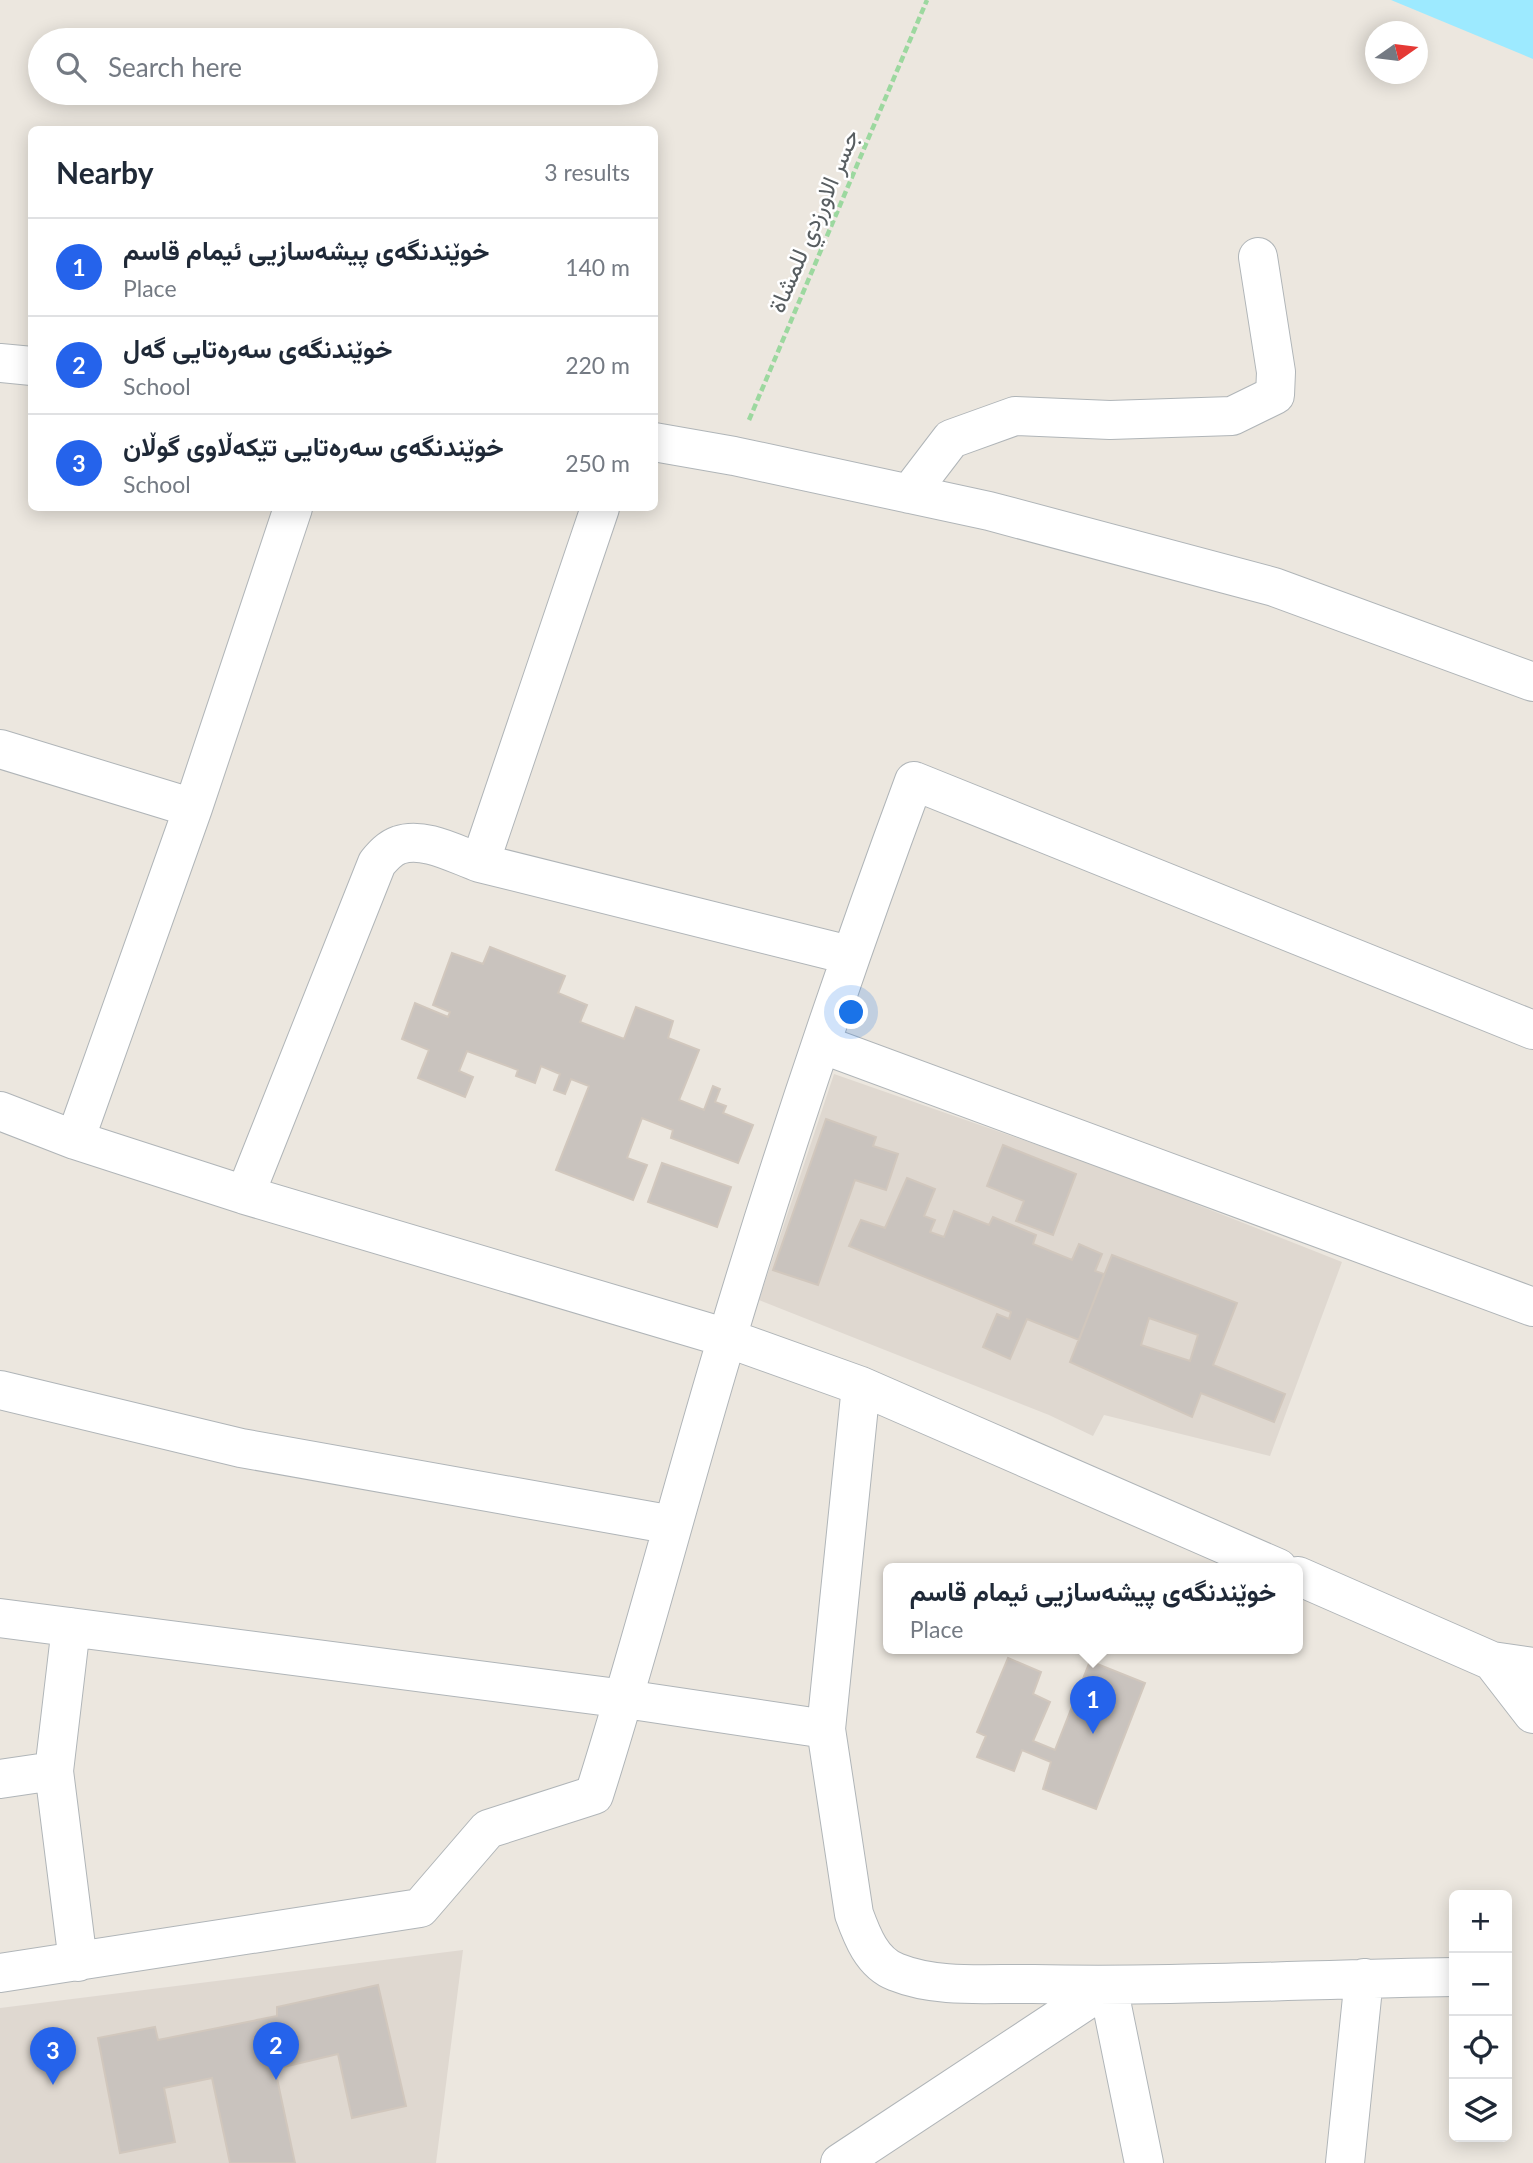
<!DOCTYPE html>
<html lang="en">
<head>
<meta charset="utf-8">
<style>
	body { margin:0; font-family:Lato,Vazirmatn,sans-serif; background:#f6f6f7; color:#1f2937 }
	.controls { position:absolute; right:21px; bottom:21px; display:grid; overflow:hidden; border-radius:10px; box-shadow:0 4px 18px #0003 }
	.controls button { width:63px; height:63px; display:grid; place-items:center; padding:0; border:0; border-bottom:2px solid #e0e1e3; background:#fff; color:#1f2937; font:35px sans-serif }
	.compass { position:absolute; left:1365px; top:21px; width:63px; height:63px; border-radius:50%; background:#fff; box-shadow:0 4px 18px #0003; rotate:76deg }
	.you { position:absolute; left:852px; top:1013px; width:24px; height:24px; margin:-18px; border:5px solid #fff; border-radius:50%; background:#1a73e8; box-shadow:0 0 0 10px #1a73e833 }
	.badge { display:grid; place-items:center; width:46px; height:46px; border-radius:50%; background:#2563eb; color:#fff; font-size:23px; font-weight:700 }
	.pin { position:absolute; translate:-50% -58px; filter:drop-shadow(0 2px 4px #0008) }
	.pin::after { content:''; position:absolute; top:37px; width:24px; height:21px; background:inherit; clip-path:polygon(0 0,100% 0,50% 100%) }
	.popup { position:absolute; left:883px; top:1563px; width:420px; height:91px; box-sizing:border-box; display:grid; place-content:center; border-radius:10px; background:#fff; filter:drop-shadow(0 2px 5px #0005); font-size:23px; white-space:nowrap; color:#747a83 }
	.popup b { font-size:26px; color:#1f2937 }
	.popup::after { content:''; position:absolute; left:50%; top:100%; margin-left:-14px; border:14px solid transparent; border-top-color:#fff }
	.list { margin:0; padding:0; list-style:none }
	h2 { display:flex; justify-content:space-between; align-items:center; height:91px; margin:0; padding:0 28px; font-size:30px }
	h2 small { font-size:23px; font-weight:400; color:#747a83 }
	.list li { display:grid; grid-template-columns:46px 1fr auto; gap:21px; align-items:center; box-sizing:border-box; height:98px; padding:0 28px; border-top:2px solid #e0e1e3 }
	.list b { display:block; font-size:26px; white-space:nowrap }
	.list p { margin:0; font-size:23px; white-space:nowrap; color:#747a83 }
	.list em { font-size:23px; font-style:normal; color:#747a83 }
	.icon { flex:none; width:38px; height:38px; fill:none; stroke:currentColor; stroke-width:2; stroke-linecap:round; stroke-linejoin:round }
	.map { position:relative; flex:none; width:1533px; height:2163px; overflow:hidden }
	.search { position:absolute; background:#fff; box-shadow:0 4px 18px #0003; left:28px; top:28px; width:630px; height:77px; display:flex; align-items:center; gap:18px; box-sizing:border-box; padding:0 24px; border-radius:38px; color:#747a83; font-size:26px }
	.panel { position:absolute; background:#fff; box-shadow:0 4px 18px #0003; left:28px; top:126px; width:630px; height:385px; border-radius:10px }
	.map>svg:first-child { display:block }
	.education { fill:#dfd8d0 }
	.water { fill:#9deaff }
	.building { fill:#c9c3be; stroke:#d1c7bd; stroke-width:2; fill-rule:evenodd }
	.lines { fill:none; stroke-linecap:round; stroke-linejoin:round }
	.minor-casing { stroke:#b0b5b8; stroke-width:40 }
	.path { stroke:#9cd89f; stroke-width:4.5; stroke-dasharray:7 3.5; stroke-linecap:butt }
	.minor { stroke:#fff; stroke-width:38 }
	.labels { text-anchor:middle; stroke-width:5; stroke-linejoin:round; paint-order:stroke }
	.street-label { font-size:24px; fill:#585e61; stroke:#fff }
</style>
</head>
<body>
<div class="map">
<svg width="1533" height="2163" viewBox="0 0 1533 2163">
	<rect width="100%" height="100%" fill="#ece7df"/>
	<path class="education" d="M834,1074L1112,1171L1342,1262L1270,1456L1104,1415L1093,1436L1049,1415L759,1300Z
		M463,1950L436,2163H0V2008Z"/>
	<path class="water" d="M1391,0H1533V59Z"/>
	<path class="building" d="M490,947L565,976L558,993L587,1005L580,1022L624,1039L636,1007L673,1021L668,1038L699,1050L679,1100L704,1110L713,1086L720,1089L715,1102L726,1106L723,1113L753,1125L738,1163L671,1138L673,1130L642,1118L627,1158L647,1165L633,1200L556,1170L589,1086L571,1079L565,1094L554,1090L560,1074L541,1066L535,1083L516,1076L518,1070L467,1051L459,1071L473,1077L465,1097L418,1078L429,1050L402,1039L415,1003L448,1017L450,1012L433,1005L452,953L483,964Z
		M826,1119L876,1137L873,1146L898,1154L886,1190L855,1180L818,1285L773,1270Z
		M1003,1145L1076,1174L1053,1235L1016,1221L1024,1201L987,1186Z
		M662,1163L731,1187L717,1227L648,1202Z
		M907,1178L935,1189L924,1216L935,1220L930,1232L944,1237L954,1211L989,1225L993,1217L1036,1235L1033,1244L1072,1260L1079,1244L1102,1254L1095,1271L1104,1274L1079,1340L1027,1319L1010,1359L983,1347L997,1314L1009,1319L1011,1312L849,1246L861,1220L885,1228Z
		M1112,1255L1237,1303L1213,1365L1285,1394L1274,1422L1201,1393L1192,1417L1070,1362ZM1149,1318L1198,1335L1190,1361L1141,1345Z
		M1008,1658L1041,1672L1033,1694L1050,1702L1033,1741L1055,1750L1090,1661L1145,1683L1096,1809L1043,1789L1051,1762L1022,1750L1014,1771L977,1757L986,1736L977,1732Z
		M378,1985L406,2106L352,2118L338,2054L275,2069L295,2163H230L212,2078L164,2088L175,2142L120,2153L98,2038L155,2027L158,2040L277,2016V2007Z"/>
	<g class="lines">
		<g class="minor-casing">
			<path id="minor" d="M0,363L32,366
				M654,442L734,456L989,511L1274,587L1533,682
				M909,494L951,439L1015,416L1110,420L1232,416L1275,395L1276,372L1258,257
				M0,749L193,808
				M480,863L600,508
				M821,1044L1533,1307
				M0,1111L75,1140L245,1195L727,1338L861,1386L1278,1568
				M75,1140L193,808L293,508
				M245,1195L377,863C383,856 390,848 399,845C424,836 457,855 480,863L849,955
				M861,1386L826,1729L854,1914C862,1936 872,1963 896,1972C938,1989 989,1983 1033,1984C1174,1987 1314,1979 1454,1977
				M0,1390L241,1448L673,1525
				M1298,1576L1492,1661L1533,1667
				M0,1618L625,1699L826,1729
				M71,1627L54,1771L78,1962
				M1492,1661L1533,1714
				M0,1779L54,1771
				M0,1973L420,1908L488,1829L594,1795C642,1644 681,1490 727,1338C783,1151 846,965 914,781L1533,1030
				M840,2163L1108,1986L1144,2163
				M1345,2163L1364,1978"/>
		</g>
		<path class="path" d="M749,420L927,0"/>
		<use href="#minor" class="minor"/>
	</g>
	<g class="labels">
		<g class="street-label">
			<text transform="translate(814 221) rotate(-67)" y="8">جسر الاورزدي للمشاة</text>
		</g>
	</g>
</svg>
<div class="controls">
<button>+</button>
<button>−</button>
<button><svg class="icon" aria-label="locate" viewBox="0 0 24 24"><circle cx="12" cy="12" r="6"/><path d="M12 2v4M12 18v4M2 12h4M18 12h4"/></svg></button>
<button><svg class="icon" aria-label="layers" viewBox="0 0 24 24"><path d="M12 4l9 5-9 5-9-5zM3 14l9 5 9-5"/></svg></button>
</div>
<svg class="compass" viewBox="-18 -18 36 36"><path d="M0-13l5 13h-10z" fill="#e53935"/><path d="M0 13l5-13h-10z" fill="#747a83"/></svg>
<div class="you"></div>
<div class="pin badge" style="left:1093px;top:1734px">1</div>
<div class="popup"><b>خوێندنگەی پیشەسازیی ئیمام قاسم</b>Place</div>
<div class="pin badge" style="left:276px;top:2080px">2</div>
<div class="pin badge" style="left:53px;top:2085px">3</div>
<div class="search"><svg class="icon" aria-label="search" viewBox="0 0 24 24"><circle cx="10" cy="10" r="6"/><path d="M15 15l6 6"/></svg>Search here</div>
<section class="panel">
<h2>Nearby<small>3 results</small></h2>
<ul class="list">
<li><span class="badge">1</span><div><b>خوێندنگەی پیشەسازیی ئیمام قاسم</b><p>Place</p></div><em>140 m</em></li>
<li><span class="badge">2</span><div><b>خوێندنگەی سەرەتایی گەل</b><p>School</p></div><em>220 m</em></li>
<li><span class="badge">3</span><div><b>خوێندنگەی سەرەتایی تێکەڵاوی گوڵان</b><p>School</p></div><em>250 m</em></li>
</ul>
</section>
</div>
</body>
</html>
